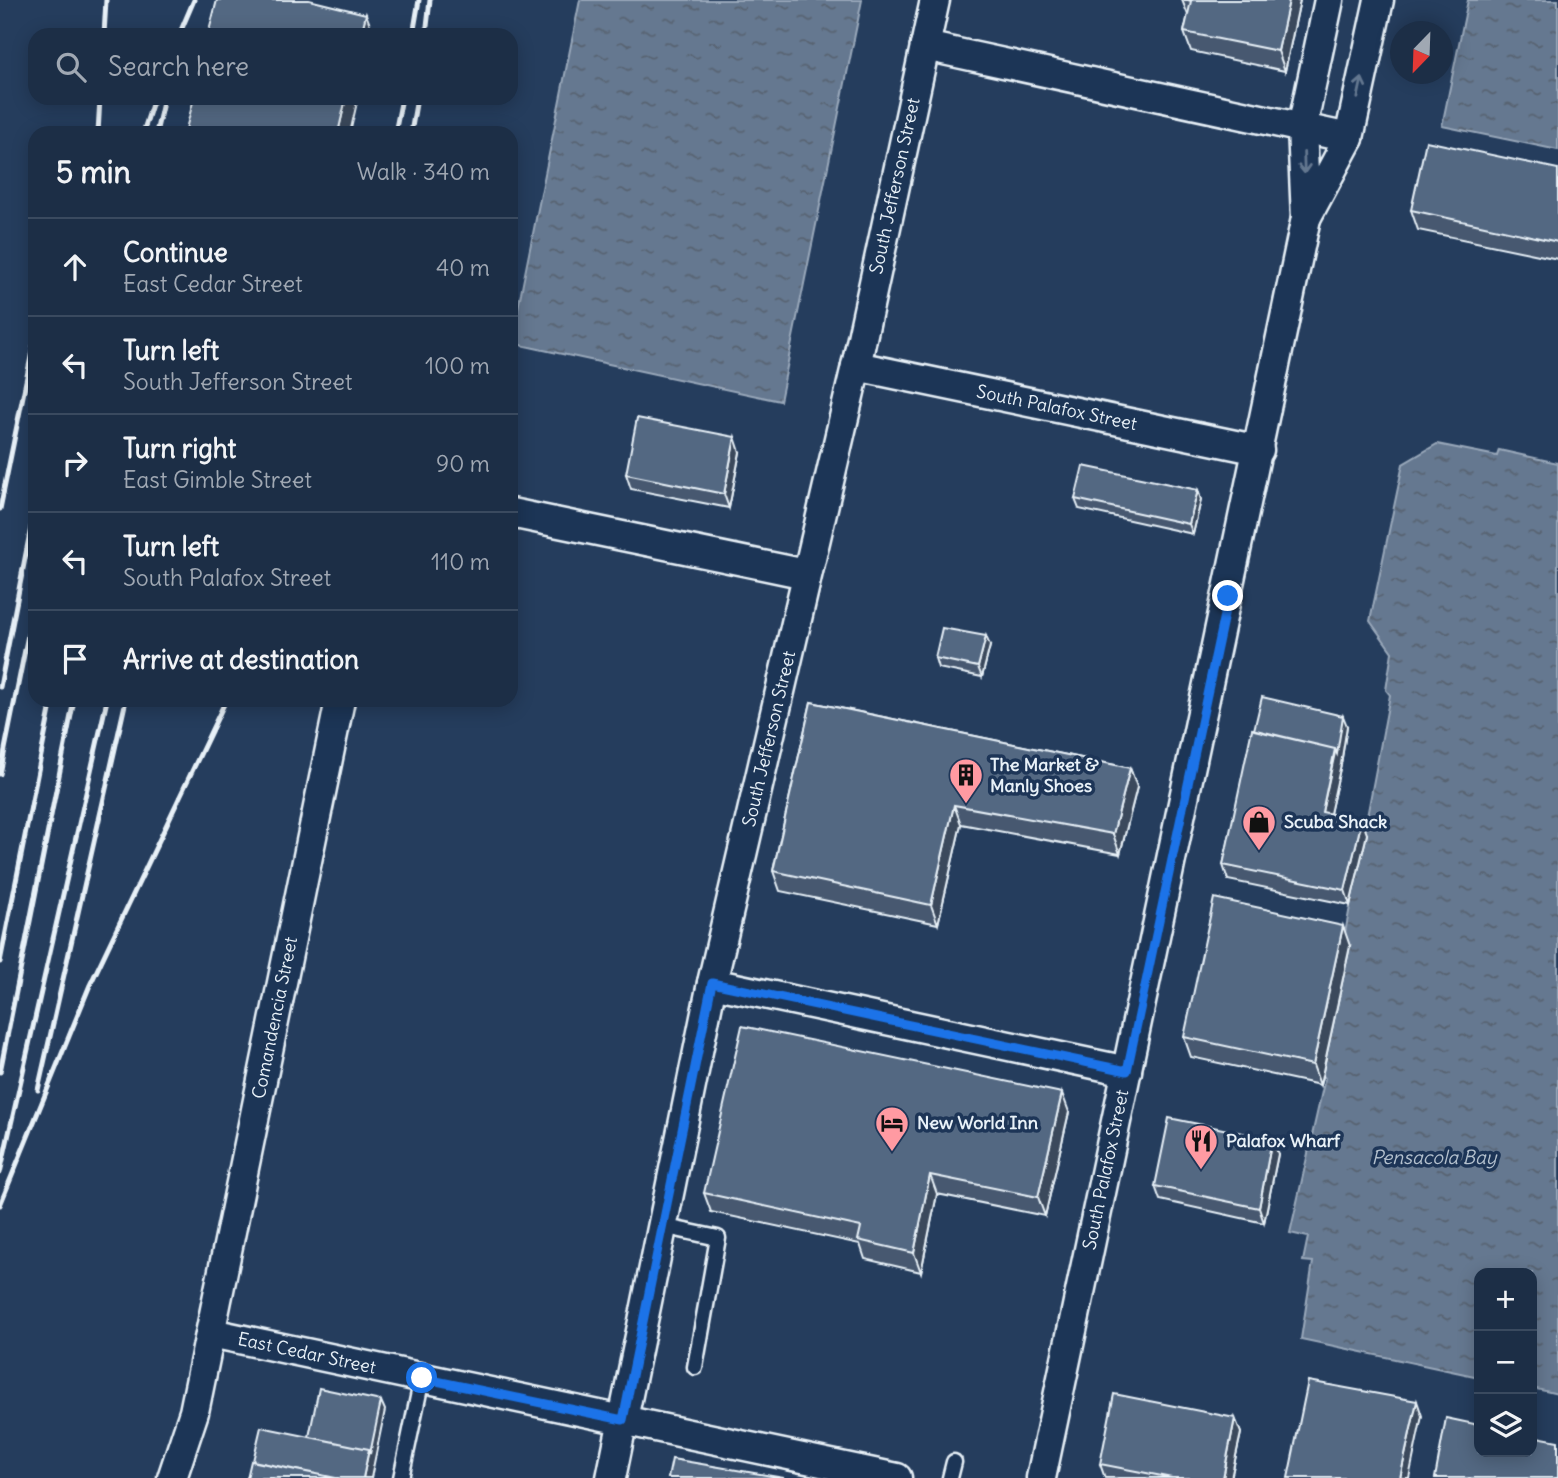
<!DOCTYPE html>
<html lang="en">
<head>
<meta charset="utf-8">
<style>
	body { margin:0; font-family:Delius,sans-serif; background:#25364d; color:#f1f3f6 }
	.controls { position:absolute; right:21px; bottom:21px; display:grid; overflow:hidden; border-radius:14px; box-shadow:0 4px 18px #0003 }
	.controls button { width:63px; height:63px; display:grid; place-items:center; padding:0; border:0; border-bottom:2px solid #3a4a5f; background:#1c2e46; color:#f1f3f6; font:35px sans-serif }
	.compass { position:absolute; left:1390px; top:21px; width:63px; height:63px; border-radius:50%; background:#1c2e46; box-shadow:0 4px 18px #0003; rotate:203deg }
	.stop { position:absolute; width:21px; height:21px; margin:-16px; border:5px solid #1a73e8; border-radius:50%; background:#fff }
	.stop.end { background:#1a73e8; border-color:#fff; box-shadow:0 2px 7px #0008 }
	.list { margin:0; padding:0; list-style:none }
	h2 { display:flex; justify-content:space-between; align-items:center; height:91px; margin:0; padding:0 28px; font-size:30px }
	h2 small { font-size:23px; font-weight:400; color:#a0a8b3 }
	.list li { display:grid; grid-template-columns:46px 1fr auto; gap:21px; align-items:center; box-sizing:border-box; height:98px; padding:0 28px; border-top:2px solid #3a4a5f }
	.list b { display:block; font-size:26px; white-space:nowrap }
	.list p { margin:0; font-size:23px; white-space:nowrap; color:#a0a8b3 }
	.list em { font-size:23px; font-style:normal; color:#a0a8b3 }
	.icon { flex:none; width:38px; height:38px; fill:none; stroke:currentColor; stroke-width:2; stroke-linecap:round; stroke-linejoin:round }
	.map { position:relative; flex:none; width:1558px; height:1478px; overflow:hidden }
	.search { position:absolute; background:#1c2e46; box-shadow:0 4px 18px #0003; left:28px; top:28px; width:490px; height:77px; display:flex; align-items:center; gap:18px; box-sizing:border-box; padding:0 24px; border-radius:21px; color:#a0a8b3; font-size:26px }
	.panel { position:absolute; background:#1c2e46; box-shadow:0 4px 18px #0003; left:28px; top:126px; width:490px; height:581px; border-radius:21px }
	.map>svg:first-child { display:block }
	.water { fill:url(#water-ripples); stroke:#99a8ba; stroke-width:2 }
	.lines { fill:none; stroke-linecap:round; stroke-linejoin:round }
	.service-casing { stroke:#e8f1f8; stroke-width:19 }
	.minor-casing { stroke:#e8f1f8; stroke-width:33 }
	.service { stroke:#1d3557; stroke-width:14 }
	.minor { stroke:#1d3557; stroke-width:28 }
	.rail { stroke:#e8f1f8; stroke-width:5 }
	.wall { fill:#475970; stroke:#e8f1f8; stroke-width:2 }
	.shaded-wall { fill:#3a485b; stroke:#e8f1f8; stroke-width:2 }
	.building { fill:#536782; stroke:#e8f1f8; stroke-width:2 }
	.oneway { stroke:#64778f }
	.route { stroke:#1a73e8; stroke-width:9 }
	.labels { text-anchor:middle; stroke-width:7; stroke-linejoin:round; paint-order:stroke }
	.street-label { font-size:18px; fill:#e8f1f8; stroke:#1d3557 }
	.poi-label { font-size:18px; font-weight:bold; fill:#e8f1f8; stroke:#1d3557; text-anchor:start }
	.water-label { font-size:19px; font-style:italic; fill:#b4c1ce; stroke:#1d3557 }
</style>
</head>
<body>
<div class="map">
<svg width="1558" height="1478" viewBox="0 0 1558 1478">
	<defs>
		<pattern id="water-ripples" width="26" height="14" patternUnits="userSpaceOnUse" patternTransform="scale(1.75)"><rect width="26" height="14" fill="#657890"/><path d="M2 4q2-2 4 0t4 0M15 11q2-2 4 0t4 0" fill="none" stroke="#576270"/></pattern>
	</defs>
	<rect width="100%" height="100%" fill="#253d5d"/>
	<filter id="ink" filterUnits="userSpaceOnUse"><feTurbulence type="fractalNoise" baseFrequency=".0143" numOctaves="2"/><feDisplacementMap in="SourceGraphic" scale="14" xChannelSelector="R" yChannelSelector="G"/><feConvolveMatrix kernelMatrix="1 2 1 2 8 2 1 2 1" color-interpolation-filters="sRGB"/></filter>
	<g filter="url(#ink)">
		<path class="water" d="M580,0H862L780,401L511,343Z
			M1468,0H1558V150L1442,126Z
			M1437,444L1497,456L1499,450L1558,463V1394L1532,1388V1273H1479V1377L1301,1339L1313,1262L1303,1261L1308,1237L1290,1233L1325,1078L1319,1071L1390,695L1386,690L1392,652L1370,621L1403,464Z"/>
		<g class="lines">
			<g class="service-casing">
				<path id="service" d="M662,1226L718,1238L695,1367
					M401,1478L422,1378
					M950,1478L954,1462"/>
			</g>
			<g class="minor-casing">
				<g id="minor">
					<path d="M925,46L1349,138"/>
					<path d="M1306,218L1349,138L1379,0"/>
					<path id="s1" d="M856,366L1259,450"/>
					<path d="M511,513L806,574"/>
					<path d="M712,983L1127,1071"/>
					<path id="s2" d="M211,1333L897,1478"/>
					<path id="s3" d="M172,1478L194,1412L340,700"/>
					<path id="s4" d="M611,1478L712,983L856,366L935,0"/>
					<path id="s5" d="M1041,1478L1306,218L1302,128L1329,0"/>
				</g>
			</g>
			<use href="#service" class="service"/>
			<use href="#minor" class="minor"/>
			<path class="rail" d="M104,35L106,0
				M179,35L194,0
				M413,35L419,0
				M426,35L430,0
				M98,133L100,98
				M143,133L154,98
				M156,133L164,98
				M395,133L402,98
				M411,133L417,98
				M0,509L35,337
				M0,687L35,507
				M0,774L35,600
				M0,962L52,700
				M0,1072L74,700
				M38,1090L126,700
				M0,1173L107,700
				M0,1205L90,985L226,700"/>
		</g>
		<path class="wall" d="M1182,0H1300L1285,71L1191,51L1184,32L1188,15Z
			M1558,169V259L1418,230L1411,210Z
			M740,452L729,508L631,489L626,474Z
			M1198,490L1201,500L1193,534L1079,509L1075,499Z
			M990,646L982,677L938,668L935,658Z
			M811,702L1130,768L1137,787L1120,854L961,824L938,924L780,891L773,871Z
			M1347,726L1341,764L1330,813L1367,834L1350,905L1228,880L1223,865L1254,730Z
			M1350,946L1320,1085L1191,1057L1184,1037Z
			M1069,1112L1045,1216L937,1194L921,1272L865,1259L860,1244L711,1212L704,1193Z
			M1278,1154L1264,1223L1160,1200L1155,1186Z
			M1235,1418L1241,1433L1231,1478H1105L1100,1464Z"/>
		<path class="shaded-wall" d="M1289,0H1300L1285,71L1278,51Z
			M366,14L373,33V35H361Z
			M346,98H358L350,133H338Z
			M735,437L740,452L729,508L724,494Z
			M1198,490L1201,500L1193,534L1189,524Z
			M986,636L990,646L982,677L978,667Z
			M1343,716L1347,726L1341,764L1327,827L1322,812Z
			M1130,768L1137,787L1120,854L1113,834Z
			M954,805L961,824L938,924L931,905Z
			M1362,820L1367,834L1350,905L1345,890Z
			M1343,926L1350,946L1320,1085L1313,1065Z
			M1062,1093L1069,1112L1045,1216L1038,1197Z
			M1272,1139L1278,1154L1264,1223L1259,1208Z
			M930,1175L937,1194L921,1272L914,1253Z
			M381,1401L385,1410L371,1478H363L369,1449Z
			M1417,1401L1422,1416L1409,1478H1400Z
			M1235,1418L1241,1433L1231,1478H1223Z"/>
		<path class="building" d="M217,0H309L366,14L361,35H208Z
			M1188,0H1289L1278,51L1184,32L1191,1Z
			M194,98H346L338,133H185Z
			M1426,141L1558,169V242L1411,210Z
			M637,418L735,437L724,494L626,474Z
			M1083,466L1198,490L1189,524L1075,499Z
			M942,628L986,636L978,667L935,658Z
			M1262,697L1343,716L1337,754L1335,749L1254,730Z
			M811,702L1130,768L1113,834L954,805L931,905L773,871Z
			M1252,729L1335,749L1322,812L1362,820L1345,890L1223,865Z
			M1214,898L1343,926L1313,1065L1184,1037Z
			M742,1026L1062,1093L1038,1197L930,1175L914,1253L858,1240L861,1227L704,1193Z
			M1169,1118L1272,1139L1259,1208L1155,1186Z
			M1308,1381L1417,1401L1400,1478H1288Z
			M319,1388L381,1401L370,1454L369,1449L309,1437Z
			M1114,1394L1235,1418L1223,1478H1172L1100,1464Z
			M1446,1418L1479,1425V1452H1532V1436L1558,1441V1478H1435Z
			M261,1427L369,1449L363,1478H336L253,1461Z
			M672,1459L784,1478H668Z
			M251,1461L336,1478H247Z"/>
		<defs><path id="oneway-shaft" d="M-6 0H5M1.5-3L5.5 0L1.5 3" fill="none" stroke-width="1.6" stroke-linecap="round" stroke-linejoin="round" transform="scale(1.75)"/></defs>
		<g class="oneway">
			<use href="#oneway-shaft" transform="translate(1360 88) rotate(-78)"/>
			<use href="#oneway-shaft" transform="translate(1304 163) rotate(88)"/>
		</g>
	</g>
	<g class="lines" filter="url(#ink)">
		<path class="route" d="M422,1378L623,1420L712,983L1127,1071L1228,596"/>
	</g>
	<defs>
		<g id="building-pin" transform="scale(1.75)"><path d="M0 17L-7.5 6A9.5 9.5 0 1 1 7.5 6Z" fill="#ff9aa2" stroke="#1d3557"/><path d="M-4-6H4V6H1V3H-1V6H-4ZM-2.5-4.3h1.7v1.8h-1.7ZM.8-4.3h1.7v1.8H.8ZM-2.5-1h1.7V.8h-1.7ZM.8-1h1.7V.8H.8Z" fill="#111"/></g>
		<g id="shop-pin" transform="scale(1.75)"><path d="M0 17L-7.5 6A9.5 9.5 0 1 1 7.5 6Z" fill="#ff9aa2" stroke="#1d3557"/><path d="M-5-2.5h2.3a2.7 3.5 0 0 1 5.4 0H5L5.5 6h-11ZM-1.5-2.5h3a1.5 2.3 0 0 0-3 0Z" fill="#111"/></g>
		<g id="hotel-pin" transform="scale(1.75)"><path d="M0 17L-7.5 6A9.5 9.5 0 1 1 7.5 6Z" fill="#ff9aa2" stroke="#1d3557"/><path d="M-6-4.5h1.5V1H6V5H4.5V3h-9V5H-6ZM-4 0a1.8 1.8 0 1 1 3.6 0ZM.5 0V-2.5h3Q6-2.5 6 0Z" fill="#111"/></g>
		<g id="restaurant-pin" transform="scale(1.75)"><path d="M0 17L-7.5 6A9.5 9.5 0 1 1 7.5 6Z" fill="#ff9aa2" stroke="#1d3557"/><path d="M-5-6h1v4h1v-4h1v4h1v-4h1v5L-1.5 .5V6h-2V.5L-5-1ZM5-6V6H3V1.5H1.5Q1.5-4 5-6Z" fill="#111"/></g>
	</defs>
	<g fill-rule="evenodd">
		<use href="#building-pin" x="966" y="775"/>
		<use href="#shop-pin" x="1259" y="822"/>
		<use href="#hotel-pin" x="892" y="1123"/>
		<use href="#restaurant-pin" x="1201" y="1141"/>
	</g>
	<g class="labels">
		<g class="street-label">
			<text dy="6" stroke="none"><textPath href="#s4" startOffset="1323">South Jefferson Street</textPath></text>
			<text dy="6" stroke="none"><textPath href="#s1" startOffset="205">South Palafox Street</textPath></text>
			<text dy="6" stroke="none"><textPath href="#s4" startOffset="756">South Jefferson Street</textPath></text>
			<text dy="6" stroke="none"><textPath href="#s3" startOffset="472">Comandencia Street</textPath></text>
			<text dy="6" stroke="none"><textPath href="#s5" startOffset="315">South Palafox Street</textPath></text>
			<text dy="6" stroke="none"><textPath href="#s2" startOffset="98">East Cedar Street</textPath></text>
		</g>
		<g class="poi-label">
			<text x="990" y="771">The Market &amp;<tspan x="990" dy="21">Manly Shoes</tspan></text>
			<text x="1284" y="828">Scuba Shack</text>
			<text x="917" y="1129">New World Inn</text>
			<text x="1226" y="1147">Palafox Wharf</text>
		</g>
		<g class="water-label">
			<text x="1434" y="1164">Pensacola Bay</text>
		</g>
	</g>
</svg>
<div class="controls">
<button>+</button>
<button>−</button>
<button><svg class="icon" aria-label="layers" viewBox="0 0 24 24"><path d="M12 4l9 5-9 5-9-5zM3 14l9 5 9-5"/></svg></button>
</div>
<svg class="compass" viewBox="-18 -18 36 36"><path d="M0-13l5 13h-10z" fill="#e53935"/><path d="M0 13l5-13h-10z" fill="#a0a8b3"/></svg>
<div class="stop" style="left:422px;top:1378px"></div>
<div class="stop end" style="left:1228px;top:596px"></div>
<div class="search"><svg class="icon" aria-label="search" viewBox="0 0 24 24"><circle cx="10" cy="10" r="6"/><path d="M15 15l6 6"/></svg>Search here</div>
<section class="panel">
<h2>5 min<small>Walk · 340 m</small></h2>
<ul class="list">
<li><svg class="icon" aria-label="ahead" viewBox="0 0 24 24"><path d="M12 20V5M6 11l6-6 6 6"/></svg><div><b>Continue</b><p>East Cedar Street</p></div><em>40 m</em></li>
<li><svg class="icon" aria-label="left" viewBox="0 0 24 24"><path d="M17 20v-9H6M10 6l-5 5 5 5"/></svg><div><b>Turn left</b><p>South Jefferson Street</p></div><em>100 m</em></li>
<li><svg class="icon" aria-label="right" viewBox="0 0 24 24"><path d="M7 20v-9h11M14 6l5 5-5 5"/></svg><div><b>Turn right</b><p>East Gimble Street</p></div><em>90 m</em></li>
<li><svg class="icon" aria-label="left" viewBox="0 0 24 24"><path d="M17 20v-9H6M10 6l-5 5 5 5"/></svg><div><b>Turn left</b><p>South Palafox Street</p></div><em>110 m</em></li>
<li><svg class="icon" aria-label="arrive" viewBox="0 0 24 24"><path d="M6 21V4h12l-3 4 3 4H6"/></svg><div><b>Arrive at destination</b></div></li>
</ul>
</section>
</div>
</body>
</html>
